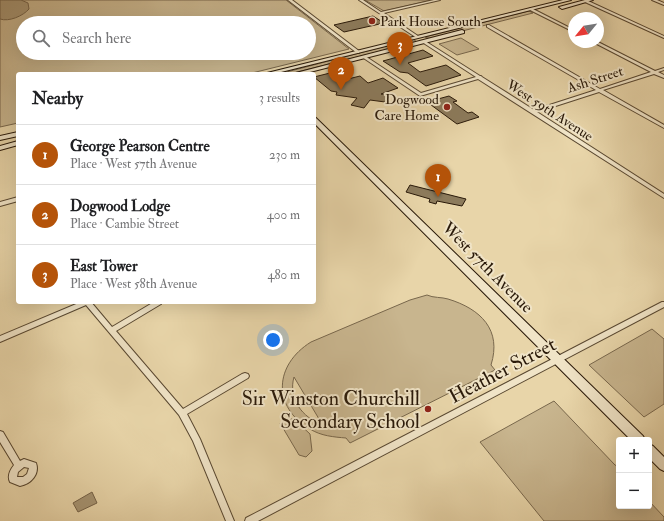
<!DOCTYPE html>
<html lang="en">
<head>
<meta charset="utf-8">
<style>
	body { margin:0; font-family:"IM FELL Double Pica",serif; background:#f2f2f2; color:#202124 }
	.controls { position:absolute; right:12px; bottom:12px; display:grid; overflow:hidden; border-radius:4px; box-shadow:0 4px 16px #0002 }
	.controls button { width:36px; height:36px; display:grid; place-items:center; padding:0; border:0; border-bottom:1px solid #e0e0e0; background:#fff; color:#202124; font:20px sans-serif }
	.compass { position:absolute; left:568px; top:12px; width:36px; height:36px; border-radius:50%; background:#fff; box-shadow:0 4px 16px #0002; rotate:240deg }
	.you { position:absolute; left:273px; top:340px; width:14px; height:14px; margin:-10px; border:3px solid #fff; border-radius:50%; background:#1a73e8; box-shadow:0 0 0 6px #1a73e833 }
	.badge { display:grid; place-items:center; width:26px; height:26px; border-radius:50%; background:#b45309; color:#fff; font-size:13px; font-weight:700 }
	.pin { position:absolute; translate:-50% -33px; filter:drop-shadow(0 1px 2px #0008) }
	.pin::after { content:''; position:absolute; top:21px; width:14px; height:12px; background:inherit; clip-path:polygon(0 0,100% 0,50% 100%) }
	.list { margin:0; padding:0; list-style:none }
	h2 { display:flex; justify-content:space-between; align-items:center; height:52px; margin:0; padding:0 16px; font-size:17px }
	h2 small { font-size:13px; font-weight:400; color:#757577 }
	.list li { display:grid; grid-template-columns:26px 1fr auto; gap:12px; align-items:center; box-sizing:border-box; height:60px; padding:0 16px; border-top:1px solid #e0e0e0 }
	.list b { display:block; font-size:15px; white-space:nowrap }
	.list p { margin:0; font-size:13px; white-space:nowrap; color:#757577 }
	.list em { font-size:13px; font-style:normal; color:#757577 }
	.icon { flex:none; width:22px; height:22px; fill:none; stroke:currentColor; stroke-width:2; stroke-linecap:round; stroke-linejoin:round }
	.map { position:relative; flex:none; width:664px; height:521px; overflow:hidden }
	.search { position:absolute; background:#fff; box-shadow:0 4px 16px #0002; left:16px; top:16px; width:300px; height:44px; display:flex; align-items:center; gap:10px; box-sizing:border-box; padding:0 14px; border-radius:22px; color:#757577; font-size:15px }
	.panel { position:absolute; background:#fff; box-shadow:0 4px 16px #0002; left:16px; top:72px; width:300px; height:232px; border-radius:4px }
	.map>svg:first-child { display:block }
	.green { fill:#c8b58e; stroke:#78674c; fill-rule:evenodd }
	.water { fill:#a79573; stroke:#756349 }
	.building { fill:#8c7b5c; stroke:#291909 }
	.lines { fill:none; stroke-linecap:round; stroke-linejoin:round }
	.street-casing { stroke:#594831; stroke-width:2 }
	.secondary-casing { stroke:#291909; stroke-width:2 }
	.street { fill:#f0e4c7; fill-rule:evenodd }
	.secondary { fill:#f0e4c7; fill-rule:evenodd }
	.poi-dot { fill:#8f2418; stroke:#f0e4c7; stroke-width:1.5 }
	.labels { text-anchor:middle; stroke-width:4; stroke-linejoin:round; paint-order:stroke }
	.far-poi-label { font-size:14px; fill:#291909; stroke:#f0e4c7; text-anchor:start }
	.far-street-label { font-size:14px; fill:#291909; stroke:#f0e4c7 }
	.street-label { font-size:17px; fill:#291909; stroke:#f0e4c7 }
	.near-street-label { font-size:20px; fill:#291909; stroke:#f0e4c7 }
	.near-poi-label { font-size:20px; fill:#291909; stroke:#f0e4c7; text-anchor:end }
</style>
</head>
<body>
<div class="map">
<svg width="664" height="521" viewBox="0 0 664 521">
	<rect width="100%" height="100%" fill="#e8d5a9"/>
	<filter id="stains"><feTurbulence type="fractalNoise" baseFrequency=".005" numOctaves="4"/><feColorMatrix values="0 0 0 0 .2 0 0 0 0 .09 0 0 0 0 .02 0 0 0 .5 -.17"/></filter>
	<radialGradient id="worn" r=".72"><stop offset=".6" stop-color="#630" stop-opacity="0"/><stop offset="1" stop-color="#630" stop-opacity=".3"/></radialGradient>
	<path class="green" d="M0,0H286L349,49L248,74H18V123L0,127ZM23,23H309V53H23Z
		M365,0H432L384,11Z
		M529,11L533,13L431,39L425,37Z
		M461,38L479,49L457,55L439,44Z
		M413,39L417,42L289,74H279Z
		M427,295C433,298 442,297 448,299C481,309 502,330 491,365L495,370L350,443L346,438C334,437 321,436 310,429C272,407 274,365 311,342L410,300ZM294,377L322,424C302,418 288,398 294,377Z
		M652,329L664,339V404L644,417L589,365Z
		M554,401L615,465L619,467V506H649V501L664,517V521H544L480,442Z
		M287,419H294L310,434L312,451L306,457L299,455L280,423Z"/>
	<path class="water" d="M0,0H21L28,3L29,9C23,16 9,22 0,19Z
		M92,492L97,503L78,512L73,503Z"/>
	<path class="building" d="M373,16L384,23L344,32L334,25Z
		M423,50L433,56L408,63L420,72L446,65L461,75L426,86L408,73L400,72L383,61Z
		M334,72L344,80L360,76L368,83L383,78L398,88L381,94L388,95L385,102L370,100L364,108L351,105L357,98L336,95L337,92L331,91L314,77Z
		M449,96L457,101L453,102L468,113L472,112L479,117L457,124L427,102Z
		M410,185L466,199L462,206L437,201L436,204L429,202L430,199L406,192Z"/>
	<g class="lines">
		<g class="street-casing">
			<path id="street" d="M288,0H292L359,51V53H357Z
				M359,0H363L381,12L434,0H440L384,13L418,36L419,37L417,38Z
				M586,0L664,36V38L585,2L584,1Z
				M652,0H657L664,3V5Z
				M531,8L574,30V32L530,10L529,9Z
				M487,25H489L600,89L651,72L593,42H598L655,71L664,68V70L658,72L664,75V78L654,74L603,90L664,125V128L599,92L537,112L664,194V198L478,79L420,96L362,57L365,56L421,93L476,77L422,42L425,41L480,76H481L482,77L534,110L596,90L487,27Z
				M18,197V201L0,206V202Z
				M81,302H91L112,327L154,302H162L161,304L116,331L183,409L242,374L245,373L248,374L249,376L248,378L187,414L200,439L234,521H226L193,441L179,415L86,305L0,342V336Z
				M662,302H664V307L258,521H245L246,518Z
				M0,431L3,432L20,461L24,459L36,463C40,474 31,484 20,486L10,482C7,476 10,470 14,465L0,442ZM24,467L29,468L27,474L23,477H17L18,472Z"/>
		</g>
		<g class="secondary-casing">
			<path id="secondary" d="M563,0H571L273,74H263Z
				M585,0H593L562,9L559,7Z
				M462,30L464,31V33L302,74H292Z
				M314,117L316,118L643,436L645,440H631L314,123Z
				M18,132V136L0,140V136Z
				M18,141V145L0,150V146Z
				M649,444L653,446L664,457V471L660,469L649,458Z"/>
		</g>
		<use href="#street" class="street"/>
		<use href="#secondary" class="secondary"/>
	</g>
	<g class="poi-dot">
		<circle cx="372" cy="21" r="4"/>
		<circle cx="447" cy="107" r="4"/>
		<circle cx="428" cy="409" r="4"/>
	</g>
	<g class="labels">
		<g class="far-poi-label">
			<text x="380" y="26">Park House South</text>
			<text x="439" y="104" text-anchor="end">Dogwood<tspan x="439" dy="16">Care Home</tspan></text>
		</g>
		<g class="far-street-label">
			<text transform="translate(595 79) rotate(-18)" y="5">Ash Street</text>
			<text transform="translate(550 110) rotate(33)" y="5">West 59th Avenue</text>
		</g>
		<g class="street-label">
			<text transform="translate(488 267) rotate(45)" y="6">West 57th Avenue</text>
		</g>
		<g class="near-street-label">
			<text transform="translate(502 370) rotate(-28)" y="7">Heather Street</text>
		</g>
		<g class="near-poi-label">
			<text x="420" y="405">Sir Winston Churchill<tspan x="420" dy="23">Secondary School</tspan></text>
		</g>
	</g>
	<rect width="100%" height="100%" filter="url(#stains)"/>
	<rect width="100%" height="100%" fill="url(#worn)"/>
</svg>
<div class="controls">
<button>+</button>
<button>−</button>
</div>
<svg class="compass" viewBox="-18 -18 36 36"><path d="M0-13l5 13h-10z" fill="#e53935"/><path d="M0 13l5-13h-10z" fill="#757577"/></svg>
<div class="you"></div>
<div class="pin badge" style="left:438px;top:197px">1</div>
<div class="pin badge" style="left:341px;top:90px">2</div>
<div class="pin badge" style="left:400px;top:65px">3</div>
<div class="search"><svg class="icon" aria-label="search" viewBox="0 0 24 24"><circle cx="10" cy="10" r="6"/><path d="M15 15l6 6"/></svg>Search here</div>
<section class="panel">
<h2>Nearby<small>3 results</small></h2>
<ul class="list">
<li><span class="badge">1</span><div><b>George Pearson Centre</b><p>Place · West 57th Avenue</p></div><em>230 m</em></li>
<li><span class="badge">2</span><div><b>Dogwood Lodge</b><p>Place · Cambie Street</p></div><em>400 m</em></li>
<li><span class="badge">3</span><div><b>East Tower</b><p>Place · West 58th Avenue</p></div><em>480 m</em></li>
</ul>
</section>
</div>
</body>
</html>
